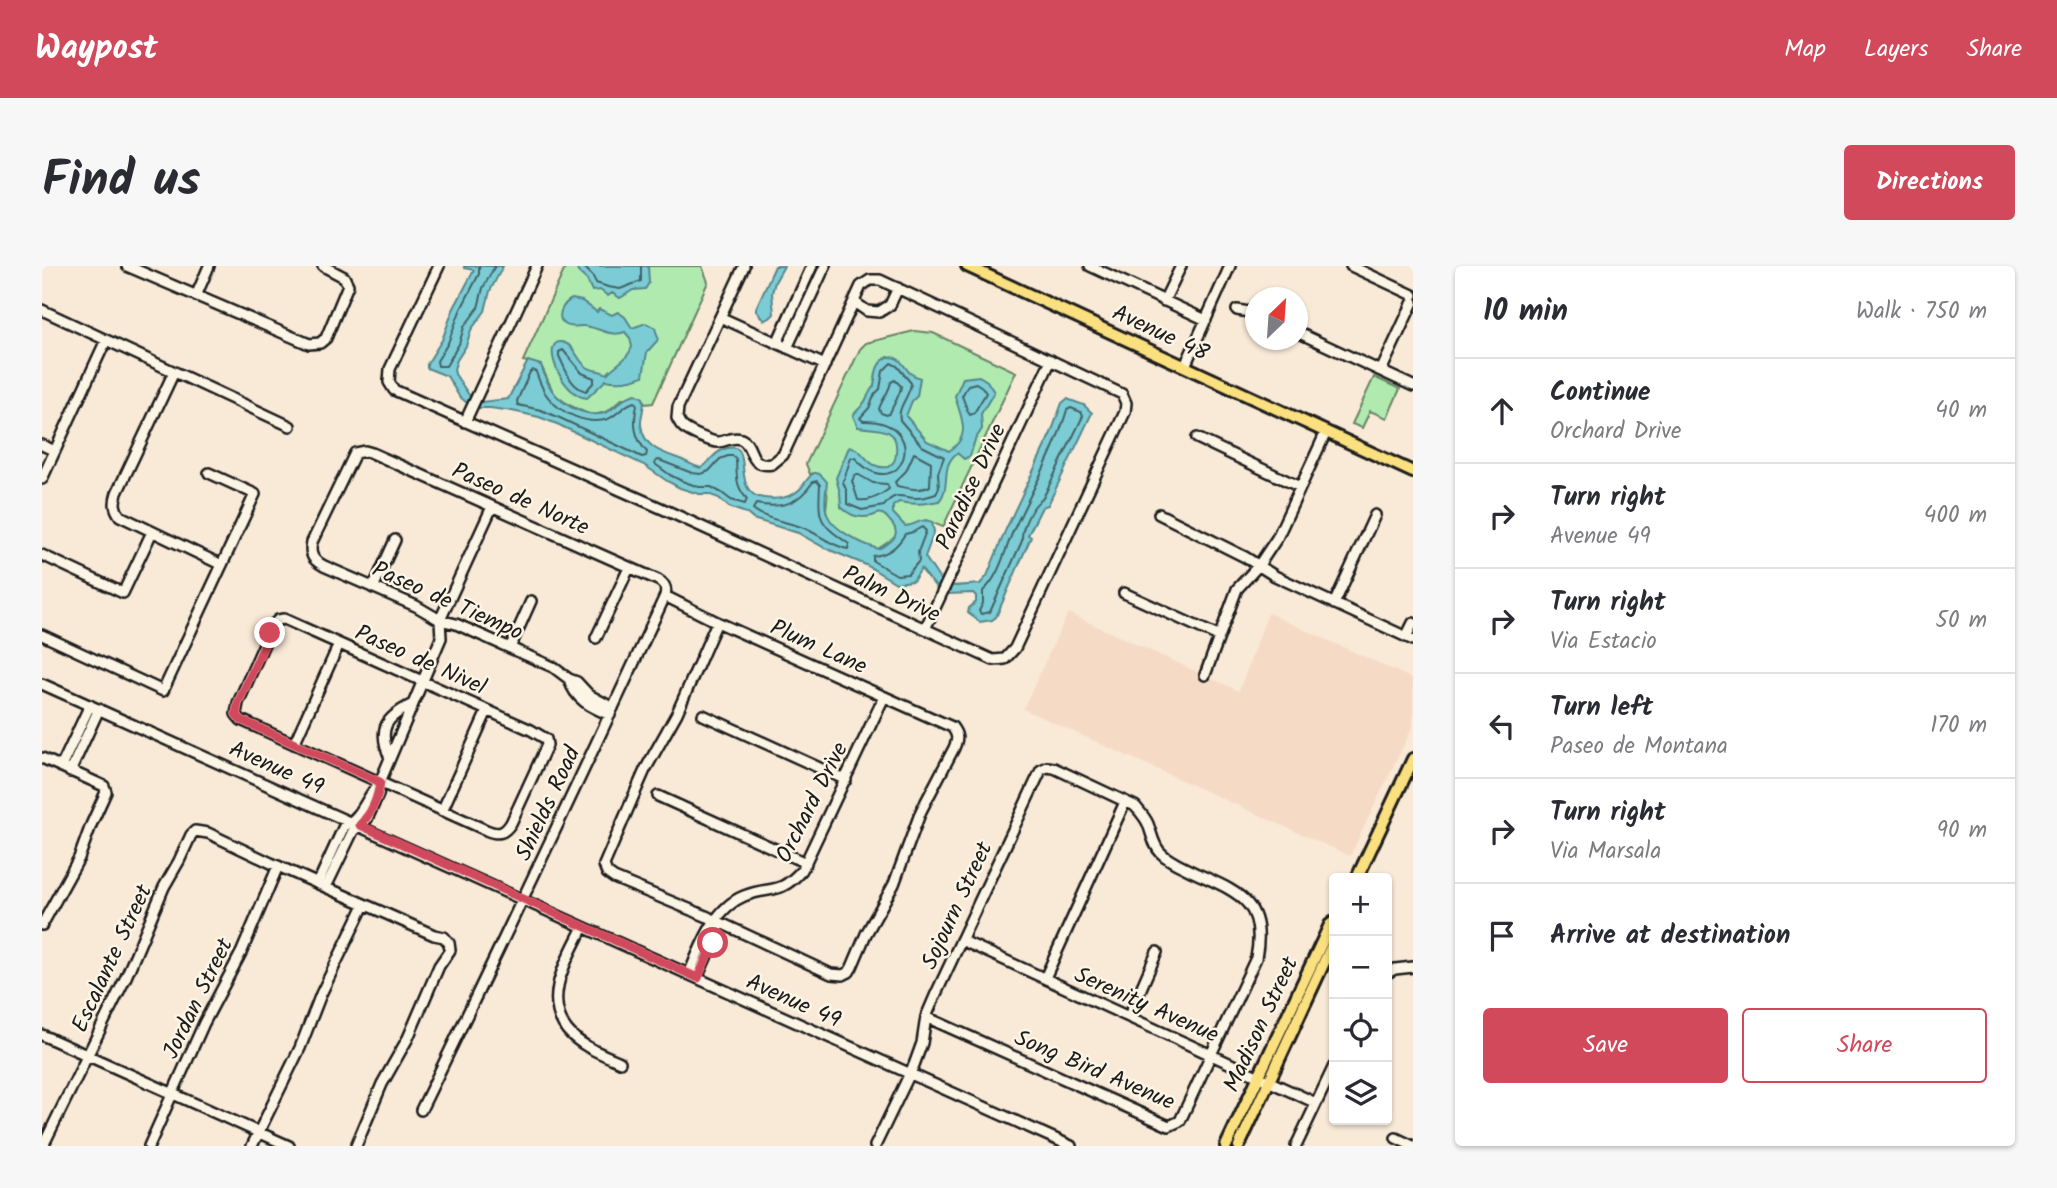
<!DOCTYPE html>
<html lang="en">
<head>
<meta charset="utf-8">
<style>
	body { margin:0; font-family:Kalam,sans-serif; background:#f7f7f7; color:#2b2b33 }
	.controls { position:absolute; right:21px; bottom:21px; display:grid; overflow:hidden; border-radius:7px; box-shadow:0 2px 5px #0004 }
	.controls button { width:63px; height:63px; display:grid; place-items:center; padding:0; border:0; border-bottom:2px solid #e1e1e2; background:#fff; color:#2b2b33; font:35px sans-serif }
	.compass { position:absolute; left:1203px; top:21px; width:63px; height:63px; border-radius:50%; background:#fff; box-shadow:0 2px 5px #0004; rotate:25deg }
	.stop { position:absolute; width:21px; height:21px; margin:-16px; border:5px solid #d1495b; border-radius:50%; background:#fff }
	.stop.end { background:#d1495b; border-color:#fff; box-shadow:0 2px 7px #0008 }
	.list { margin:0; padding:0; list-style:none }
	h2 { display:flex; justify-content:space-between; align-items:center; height:91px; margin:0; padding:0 28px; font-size:30px }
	h2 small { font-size:23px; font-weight:400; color:#7c7c81 }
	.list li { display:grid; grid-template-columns:46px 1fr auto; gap:21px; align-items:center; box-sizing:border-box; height:105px; padding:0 28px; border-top:2px solid #e1e1e2 }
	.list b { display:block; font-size:26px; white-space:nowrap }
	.list p { margin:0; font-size:23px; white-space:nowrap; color:#7c7c81 }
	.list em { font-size:23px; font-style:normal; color:#7c7c81 }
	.actions { display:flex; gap:14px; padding:21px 28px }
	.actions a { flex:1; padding:16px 0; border:2px solid #d1495b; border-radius:7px; text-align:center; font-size:24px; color:#d1495b }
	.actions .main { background:#d1495b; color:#fff }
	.icon { flex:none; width:38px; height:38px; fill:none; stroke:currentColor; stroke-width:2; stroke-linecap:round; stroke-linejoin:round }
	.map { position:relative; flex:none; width:1371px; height:880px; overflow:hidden; border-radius:7px }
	header { display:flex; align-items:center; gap:42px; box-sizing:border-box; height:98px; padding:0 35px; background:#d1495b; color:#fff }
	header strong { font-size:33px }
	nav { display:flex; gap:38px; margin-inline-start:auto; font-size:24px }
	.intro { display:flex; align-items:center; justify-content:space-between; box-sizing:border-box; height:168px; padding:0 42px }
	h1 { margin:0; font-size:49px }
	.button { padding:18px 32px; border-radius:7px; background:#d1495b; color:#fff; font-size:24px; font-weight:700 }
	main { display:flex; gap:42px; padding:0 42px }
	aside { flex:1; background:#fff; border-radius:7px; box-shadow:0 2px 5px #0004 }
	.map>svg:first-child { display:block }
	.built { fill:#f5dbc6 }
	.green { fill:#b0eaae; stroke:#668365; stroke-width:2 }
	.water { fill:#7bccd5; stroke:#55868b; stroke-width:2 }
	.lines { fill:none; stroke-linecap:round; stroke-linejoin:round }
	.shore { stroke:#426266; stroke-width:2 }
	.minor-casing { stroke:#1c1c1c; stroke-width:14 }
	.major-casing { stroke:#1c1c1c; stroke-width:16 }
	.minor { stroke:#fcf5e5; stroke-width:9 }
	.major { stroke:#fbe080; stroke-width:10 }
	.route { stroke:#d1495b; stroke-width:9 }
	.labels { text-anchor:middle; stroke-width:5; stroke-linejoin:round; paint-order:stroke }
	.street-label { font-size:23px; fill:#1c1c1c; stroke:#fcf5e5 }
</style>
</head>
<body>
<header>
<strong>Waypost</strong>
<nav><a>Map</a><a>Layers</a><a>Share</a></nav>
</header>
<div class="intro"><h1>Find us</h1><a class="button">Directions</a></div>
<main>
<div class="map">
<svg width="1371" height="880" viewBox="0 0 1371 880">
	<rect width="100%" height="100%" fill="#f9e9d7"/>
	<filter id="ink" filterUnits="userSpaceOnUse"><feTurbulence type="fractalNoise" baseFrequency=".0143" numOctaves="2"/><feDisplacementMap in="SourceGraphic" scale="14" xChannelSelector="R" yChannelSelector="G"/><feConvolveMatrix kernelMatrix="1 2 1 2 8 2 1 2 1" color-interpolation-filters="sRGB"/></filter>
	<g filter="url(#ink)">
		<path class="built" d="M1026,347L1197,425L1226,347L1371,413V460L1308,590L981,443Z"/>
		<path class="green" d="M524,0H660L666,16L611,137L603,138L601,132H581L566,145L554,149L546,148L527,139L512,128L499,99L481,95Z
			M872,65L891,67L974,106L901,261L884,254L855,267L852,272L836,283C819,278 792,266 785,249C782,241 787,234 785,226C784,220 777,212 773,207L768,208L764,198L818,83L824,77Z
			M1332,111L1358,123L1345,152L1328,145L1320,162L1310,158Z"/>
		<path class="water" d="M422,0H461L448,25L443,45L429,64L424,80L415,94L412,103L413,108L427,129L439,136L466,133L486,95L499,99C502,108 506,121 513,128C525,142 550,154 567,145C577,139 582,130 594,128L601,132C604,141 598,149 599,159C602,182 619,186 638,193C645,196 651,200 659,202C667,197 671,188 680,184C717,169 685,228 722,232C734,234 749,232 758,223C768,212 771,197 785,216C784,225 782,236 784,244C786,262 820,278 836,283C850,276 861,269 848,255C846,253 844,249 840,248C836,246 834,249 830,250C818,253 807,249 799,241L798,227L794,212L807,181C824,182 823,204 846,201C852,197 854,194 854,186C857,159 833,164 816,161L811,150C814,144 818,143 821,138C826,132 826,126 832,120C834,108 833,97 846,91C859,90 860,99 868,107C870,109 876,111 878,112L875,130L870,135L864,150L885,175L907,185C931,170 918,150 913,130L921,112L937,110L945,115L952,126L939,148L940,163L933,174L928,190L922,193L915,187C897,201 910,221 897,235C882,238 872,239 857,236L851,240V247L863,260C875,260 877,251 890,256L892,266L883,291C905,323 896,322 938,318L945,310L964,263L1009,167L1020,137L1025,133L1042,139L1050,147L1006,239L1000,241L986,269L989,271L954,351L950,354L938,356L926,347L927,342L934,336V330L931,327L904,328L897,325L879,303L871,315L854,317L824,299L783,282L756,267L711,253L704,247L687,241L677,232L666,228H657L638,222L625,215L602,199L515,158L497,151L470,145L448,142H436L425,137L417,130L405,110L385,102V98L400,74L411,44L432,4L422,2Z
			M534,0H606L607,17L603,23L591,24L578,32L570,27L566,30L558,24L550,25L545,14L536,6Z
			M733,0H742L733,16L730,27L732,48L728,52L722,54L714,45V42Z
			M530,33L540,35L555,46L557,43L570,49L576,46L583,51L590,62L604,57L613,62L616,72L615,75L605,86L601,110C589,115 577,117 564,114L545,132C518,130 496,68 523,77C534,81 535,95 545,101C550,105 558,104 565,108C572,99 585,95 590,81L588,72L583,66C567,72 555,60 541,60C535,60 529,62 524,59C512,52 521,37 530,33Z"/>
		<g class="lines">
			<path class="shore" d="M437,0V8L418,45L406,77L395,95L396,100H404L417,78L422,61L436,42L441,22L453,0
				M541,0L550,9L554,17L566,21L578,23L599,15V0
				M521,84L540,107L552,112V116L544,125C528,121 524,104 517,90V86Z
				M849,97L855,100L869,117C868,131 855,140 858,154L880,180L902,191L896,207L897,222L894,228C888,230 882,232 875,232C859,232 854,224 842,240L820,244L805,238V226L801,216L809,192H813C860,244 892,153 821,155L818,152L827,142L833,128L838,123L841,105Z
				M491,104L494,106C497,114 500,124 506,131C518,147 546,160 566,153C576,149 583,137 593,136L595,139C591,157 592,172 605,186L604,190L600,191L518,152L499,144L476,139L475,135L488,106Z
				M853,114L859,120C859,128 851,139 848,147L845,149L839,147L837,143C840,133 847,127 849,116Z
				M934,117L940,121L944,127L932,147L928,149L926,146L920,130L926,119Z
				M1029,142L1039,146L1041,150L1001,232C990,239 979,261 980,275L948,346L939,348L937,345L941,337V325C958,310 963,283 972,263C990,224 1013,185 1025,144Z
				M872,187L889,196L888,220C877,226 866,222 855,220L853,216L864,205Z
				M686,190H691L694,193C695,210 693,220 705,233L703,238L689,234L680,227L669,221H657L640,215L628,209L613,198L614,195L617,194L650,207L659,208L667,205L678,193Z
				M817,209L831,217L845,218L847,223C838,230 828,236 816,234L810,215L813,209Z
				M775,215L778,219C776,255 777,257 807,278L806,283C789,280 776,267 759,261C744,255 724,254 711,243L714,238C740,243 756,238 771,216Z
				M880,261L884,265L876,286L877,295L866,308L855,309L831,295V290C845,289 856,280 863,268L871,266Z"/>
			<g class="minor-casing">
				<path id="minor" d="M85,0L267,78L278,77L284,72L306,19L302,11L281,0
					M397,0L348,103L347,116L352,124L621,243L951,394L963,393L973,382L1083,146L1084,137L1080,128L838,14H828L819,20L741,189L730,198C705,202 713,179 699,173C690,170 685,175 677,176C671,177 647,166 641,161C638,159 637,155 635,152L636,141L702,0
					M1048,0L1164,54
					M1309,0L1371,29
					M154,30L167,0
					M1122,35L1139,0
					M812,36L825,45L837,46L848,39L856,22
					M0,44L248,160
					M1195,44L1213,47
					M678,51L783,99
					M1255,66L1371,120
					M735,77L770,0
					M745,82L783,0
					M1143,100L1188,0
					M1339,105L1371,36
					M132,106L75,227C72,236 72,242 78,250L180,299
					M423,156L495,0
					M1155,172L1258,221
					M0,179L13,185
					M0,213L64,74
					M1117,248L1203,291L1233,310L1371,374
					M0,289L81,327L110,266
					M331,322L353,274
					M1082,327L1176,370
					M623,330L675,356L910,461C916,469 916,473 912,482L879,545L852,618L824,668L810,701L807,706L801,709L789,708L666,651L572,612L565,607L562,599L592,529L603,504L635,447L675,356
					M1292,338L1333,249
					M242,353L489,464L504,473L505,479L469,557C462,568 456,569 444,564L199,454L194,448L196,437L230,360L236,354Z
					M883,363L1009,94
					M0,369L121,425L213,228L167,207
					M1364,371L1371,357
					M554,372L587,302
					M468,382L489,335
					M1163,409L1195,323L1217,299L1235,272L1284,166
					M527,413C533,434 549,441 568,449
					M0,418L1029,880
					M661,449L804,514
					M252,478L297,378
					M0,492L62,520L64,526L49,559L37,592L0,659
					M348,492C335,462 344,451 371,438
					M19,501L48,439
					M28,506L57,443
					M616,530L764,597
					M400,545L445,445
					M276,617L302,560C321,551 324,531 338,516
					M284,621L311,565L325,553L336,529L338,516L399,372L398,354L450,241
					M541,661C526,692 500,731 525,764C538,780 560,788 578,796
					M919,674L1274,837
					M1345,707L1353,703L1371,701
					M647,708C659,680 672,642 702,630C729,619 736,631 760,604L842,431
					M655,712L676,665L674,655
					M1003,712L1083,536
					M1087,750L1115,686
					M0,769L247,880
					M379,844C462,674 543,502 623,330C625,322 623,318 616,314L330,187L323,185L313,187L270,276C267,289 271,294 282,300L374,340L398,354L414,358L511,401L527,413L535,416L547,429L571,442
					M1354,872L1371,880
					M1,880L84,711L122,621L137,595L149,569L153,565L166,567L229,597L392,669L402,671L407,677L408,684L397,700L366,772L340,818L314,880
					M107,880L162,757L200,685L236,600
					M210,880L258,782L279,728L322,639
					M833,880L872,799L880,777L884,751L893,730L999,504L1005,501L1012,502L1093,540C1098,546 1103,551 1106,558C1110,568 1111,579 1119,587C1127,595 1137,599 1147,604C1191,625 1226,632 1214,692L1138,855L1127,860L884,751
					M1254,880L1292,800"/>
			</g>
			<g class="major-casing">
				<path id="major" d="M925,0L1371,206
					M1315,612L1371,493
					M1184,880L1288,659L1292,656
					M1197,880L1292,675"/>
			</g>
			<use href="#minor" class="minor"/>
			<use href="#major" class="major"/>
		</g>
	</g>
	<g class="lines" filter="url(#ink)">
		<path class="route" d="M228,367L196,437L194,448L199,454L338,516C336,532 330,547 318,559L656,712L671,677"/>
	</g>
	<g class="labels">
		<g class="street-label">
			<text transform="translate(1119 66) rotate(25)" y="8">Avenue 48</text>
			<text transform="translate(928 220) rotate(-65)" y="8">Paradise Drive</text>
			<text transform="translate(479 232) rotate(24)" y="8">Paseo de Norte</text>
			<text transform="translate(850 327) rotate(25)" y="8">Palm Drive</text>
			<text transform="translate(406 334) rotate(24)" y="8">Paseo de Tiempo</text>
			<text transform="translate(777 380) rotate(24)" y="8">Plum Lane</text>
			<text transform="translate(379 393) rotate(24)" y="8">Paseo de Nivel</text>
			<text transform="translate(235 501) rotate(24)" y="8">Avenue 49</text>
			<text transform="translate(769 536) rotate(-63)" y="8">Orchard Drive</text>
			<text transform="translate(505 537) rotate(-65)" y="8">Shields Road</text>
			<text transform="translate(914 639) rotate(-65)" y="8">Sojourn Street</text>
			<text transform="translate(69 692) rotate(-65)" y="8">Escalante Street</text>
			<text transform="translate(155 732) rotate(-64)" y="8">Jordan Street</text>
			<text transform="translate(752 734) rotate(24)" y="8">Avenue 49</text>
			<text transform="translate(1105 738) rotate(24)" y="8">Serenity Avenue</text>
			<text transform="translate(1218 758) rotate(-65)" y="8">Madison Street</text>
			<text transform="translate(1053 803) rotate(23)" y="8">Song Bird Avenue</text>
		</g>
	</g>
</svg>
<div class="controls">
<button>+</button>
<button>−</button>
<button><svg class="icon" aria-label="locate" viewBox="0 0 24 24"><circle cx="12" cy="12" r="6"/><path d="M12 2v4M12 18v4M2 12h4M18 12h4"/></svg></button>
<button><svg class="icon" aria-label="layers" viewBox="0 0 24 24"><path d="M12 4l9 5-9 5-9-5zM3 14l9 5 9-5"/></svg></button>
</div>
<svg class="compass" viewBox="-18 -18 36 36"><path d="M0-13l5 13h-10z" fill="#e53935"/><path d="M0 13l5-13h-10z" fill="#7c7c81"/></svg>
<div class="stop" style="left:671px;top:677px"></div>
<div class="stop end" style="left:228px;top:367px"></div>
</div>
<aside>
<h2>10 min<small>Walk · 750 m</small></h2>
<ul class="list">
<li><svg class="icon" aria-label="ahead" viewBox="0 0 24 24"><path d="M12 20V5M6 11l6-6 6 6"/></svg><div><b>Continue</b><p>Orchard Drive</p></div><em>40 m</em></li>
<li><svg class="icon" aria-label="right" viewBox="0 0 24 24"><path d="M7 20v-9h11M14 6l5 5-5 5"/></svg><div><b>Turn right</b><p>Avenue 49</p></div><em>400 m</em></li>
<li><svg class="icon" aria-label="right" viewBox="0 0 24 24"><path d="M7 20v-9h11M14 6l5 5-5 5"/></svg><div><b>Turn right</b><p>Via Estacio</p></div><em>50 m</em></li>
<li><svg class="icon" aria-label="left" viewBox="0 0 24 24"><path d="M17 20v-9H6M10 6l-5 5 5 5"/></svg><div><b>Turn left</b><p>Paseo de Montana</p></div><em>170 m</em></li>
<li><svg class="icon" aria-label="right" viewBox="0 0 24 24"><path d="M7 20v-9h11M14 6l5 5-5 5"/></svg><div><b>Turn right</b><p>Via Marsala</p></div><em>90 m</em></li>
<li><svg class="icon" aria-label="arrive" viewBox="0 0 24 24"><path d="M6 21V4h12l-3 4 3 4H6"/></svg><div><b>Arrive at destination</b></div></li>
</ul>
<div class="actions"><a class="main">Save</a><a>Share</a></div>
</aside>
</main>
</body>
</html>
